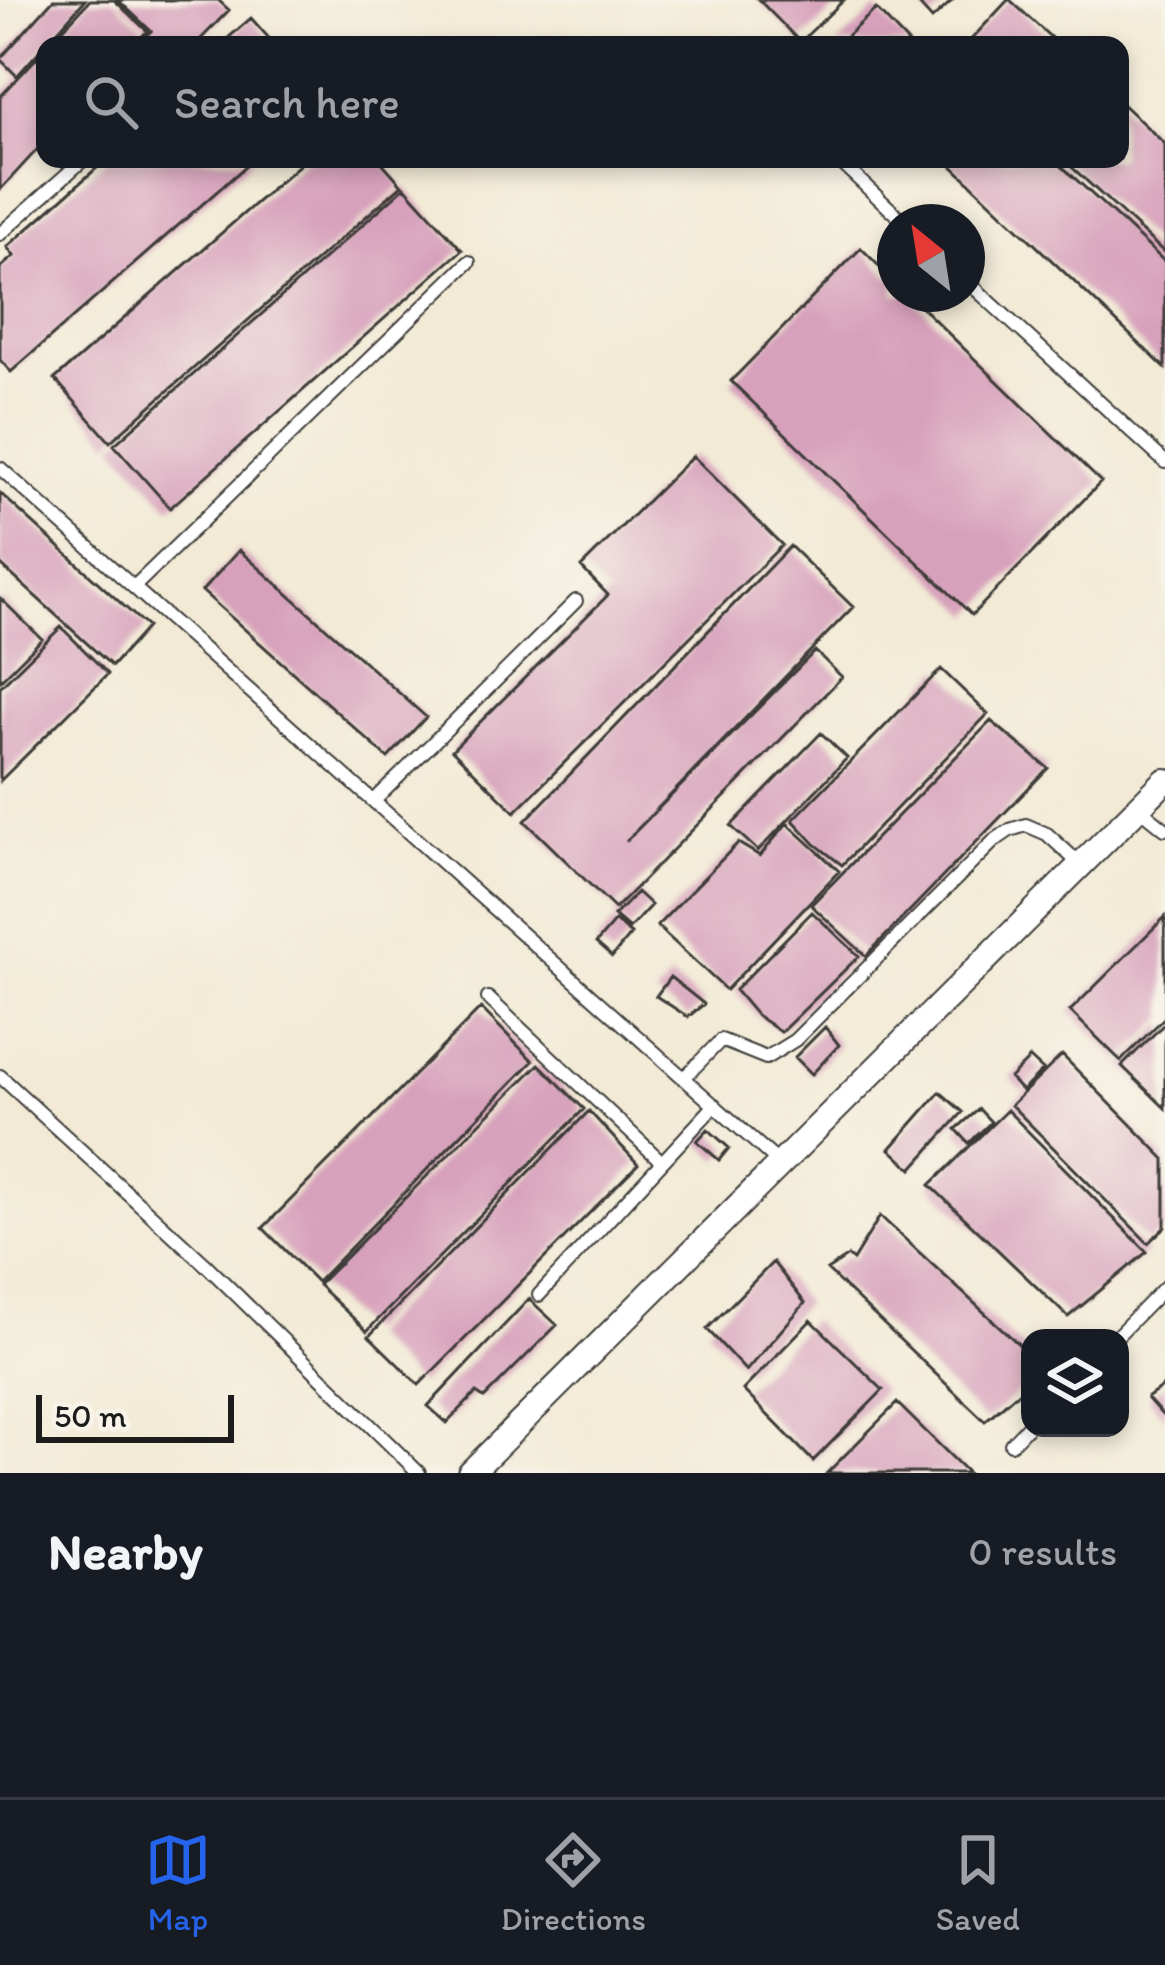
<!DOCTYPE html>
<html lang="en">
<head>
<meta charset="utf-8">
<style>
	body { margin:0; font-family:Itim,sans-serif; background:#242831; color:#f1f3f6 }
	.controls { position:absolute; right:36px; bottom:36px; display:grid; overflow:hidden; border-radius:24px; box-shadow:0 6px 18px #0003 }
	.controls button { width:108px; height:108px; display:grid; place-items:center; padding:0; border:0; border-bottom:3px solid #363941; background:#171b24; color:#f1f3f6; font:60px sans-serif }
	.compass { position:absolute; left:877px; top:204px; width:108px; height:108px; border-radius:50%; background:#171b24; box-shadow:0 6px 18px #0003; rotate:330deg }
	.scale { position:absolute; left:36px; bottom:30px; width:198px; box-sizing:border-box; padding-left:12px; border:6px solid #1c1c1c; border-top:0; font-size:33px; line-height:42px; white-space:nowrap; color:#1c1c1c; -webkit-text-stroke:9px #f7f3e8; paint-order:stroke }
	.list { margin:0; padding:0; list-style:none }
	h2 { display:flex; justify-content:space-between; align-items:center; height:156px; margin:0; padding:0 48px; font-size:51px }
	h2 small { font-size:39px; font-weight:400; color:#9ea1a6 }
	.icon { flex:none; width:66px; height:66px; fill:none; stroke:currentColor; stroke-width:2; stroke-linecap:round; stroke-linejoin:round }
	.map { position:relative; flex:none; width:1165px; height:1473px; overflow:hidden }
	.search { position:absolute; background:#171b24; box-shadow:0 6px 18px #0003; left:36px; right:36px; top:36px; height:132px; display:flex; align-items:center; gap:30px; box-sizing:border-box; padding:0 42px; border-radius:24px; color:#9ea1a6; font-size:45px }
	.sheet { height:324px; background:#171b24 }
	nav { display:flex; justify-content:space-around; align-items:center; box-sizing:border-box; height:168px; border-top:3px solid #363941; background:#171b24; font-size:33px; color:#9ea1a6 }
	nav a { display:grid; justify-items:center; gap:6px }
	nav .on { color:#2563eb }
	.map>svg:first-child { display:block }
	.building { fill:#d7a1bb }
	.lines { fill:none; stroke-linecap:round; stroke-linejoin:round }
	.lane-casing { stroke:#3c3b38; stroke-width:16 }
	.street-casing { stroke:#3c3b38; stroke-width:28 }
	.lane { stroke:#fff; stroke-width:12 }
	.street { stroke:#fff; stroke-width:24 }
</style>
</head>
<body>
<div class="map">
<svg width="1165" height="1473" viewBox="0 0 1165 1473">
	<rect width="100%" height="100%" fill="#f7f3e8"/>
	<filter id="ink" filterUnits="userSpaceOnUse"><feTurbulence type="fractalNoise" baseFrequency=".00833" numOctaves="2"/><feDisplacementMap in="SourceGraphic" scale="24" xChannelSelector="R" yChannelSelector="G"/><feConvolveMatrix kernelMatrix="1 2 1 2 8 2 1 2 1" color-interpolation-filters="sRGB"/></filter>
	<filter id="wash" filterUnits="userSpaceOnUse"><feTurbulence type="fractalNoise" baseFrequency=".004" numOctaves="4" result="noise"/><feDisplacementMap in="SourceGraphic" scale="48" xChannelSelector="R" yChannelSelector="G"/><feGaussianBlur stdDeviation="2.7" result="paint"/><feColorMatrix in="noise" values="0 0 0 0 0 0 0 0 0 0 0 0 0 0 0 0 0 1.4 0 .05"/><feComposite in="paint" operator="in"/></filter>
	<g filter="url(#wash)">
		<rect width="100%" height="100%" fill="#f2ead5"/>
		<g id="blocks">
			<path class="building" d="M53,0H85L17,76L0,59Z
				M90,0H114L147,31L134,45H48Z
				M118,0H218L229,10L195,45H137L151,31Z
				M759,0H844L800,42Z
				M915,0H953L932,19Z
				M1008,0H1010L1059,45H966Z
				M876,9L910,45H837Z
				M251,18L275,45H220Z
				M45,49V141L0,190V97Z
				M1120,102L1165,144V253L1063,159H1120Z
				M107,159H254L11,372L0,360V268L14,256L7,247Z
				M306,159H379L402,185L110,442L55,379Z
				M945,159H1054L1165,262V368Z
				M405,187L462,250L170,508L114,445Z
				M861,248L895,282V294H908L1101,482L972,615L731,381Z
				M693,456L782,545L515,812L452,750L608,595L581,567Z
				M0,493L147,627L112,666L0,564Z
				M790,546L853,607L626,841L815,651L842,677L615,909L525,821Z
				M239,550L426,717L388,758L202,591Z
				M0,598L42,639L0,681Z
				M61,627L108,674L0,781V687Z
				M941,669L988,714L842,865L815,844L793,820Z
				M991,721L1048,768L866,956L811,905Z
				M821,733L847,758L758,851L731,826Z
				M787,823L839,871L726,990L657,926L738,843L760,856Z
				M637,892L651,905L629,929L614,916Z
				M812,912L859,956L781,1032L756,1015L735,990Z
				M1165,917V1017L1121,1061L1070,1011Z
				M615,921L631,934L612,957L596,943Z
				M670,977L704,1004L688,1017L656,996Z
				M481,1008L533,1061L317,1282L263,1228Z
				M1165,1023V1108L1122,1066Z
				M825,1027L839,1045L812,1074L795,1057Z
				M1062,1055L1165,1159V1227L1148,1243L1011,1105Z
				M1030,1058L1043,1070L1022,1091L1010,1078Z
				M539,1064L584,1109L367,1331L318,1285Z
				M940,1092L963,1112L912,1169L890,1149Z
				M979,1109L991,1122L969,1143L956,1129Z
				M1007,1110L1147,1252L1068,1317L930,1185Z
				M589,1111L638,1164L419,1385L369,1336Z
				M708,1129L729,1148L719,1160L697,1141Z
				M880,1216L1027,1352L1021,1367L1030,1376L1022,1389L985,1421L827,1270L848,1256L853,1260Z
				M773,1262L805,1303L746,1371L707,1329Z
				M529,1299L557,1325L484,1398L476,1393L447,1423L428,1406Z
				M811,1320L883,1390L813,1461L743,1390Z
				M1165,1385V1418L1147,1398Z
				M897,1403L968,1473H827Z"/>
		</g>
	</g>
	<g filter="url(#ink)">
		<use href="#blocks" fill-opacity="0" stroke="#3c3b38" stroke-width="3"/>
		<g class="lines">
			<g class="lane-casing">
				<path id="lane" d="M837,159L904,222
					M0,234L84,159
					M967,281L1165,462
					M0,468L780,1164
					M134,587L469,262
					M374,801L576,601
					M1139,808L1165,829
					M488,998L662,1162
					M0,1076L207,1266L419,1473
					M684,1078L721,1040L766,1058L795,1040L994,841L1010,830L1026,825L1047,834L1081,865
					M539,1295L715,1105
					M1115,1338L1165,1287
					M1011,1444L1030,1424"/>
			</g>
			<g class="street-casing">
				<path id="street" d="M470,1473L1165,781"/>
			</g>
			<use href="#lane" class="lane"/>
			<use href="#street" class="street"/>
		</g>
	</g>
</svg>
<div class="controls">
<button><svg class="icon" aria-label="layers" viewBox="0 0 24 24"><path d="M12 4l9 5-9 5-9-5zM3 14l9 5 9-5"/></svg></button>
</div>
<svg class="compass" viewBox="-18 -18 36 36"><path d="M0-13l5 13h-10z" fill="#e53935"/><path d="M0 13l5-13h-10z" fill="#9ea1a6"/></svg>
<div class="scale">50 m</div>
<div class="search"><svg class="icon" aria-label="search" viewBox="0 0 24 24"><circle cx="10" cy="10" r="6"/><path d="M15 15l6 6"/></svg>Search here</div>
</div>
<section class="sheet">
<h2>Nearby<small>0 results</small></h2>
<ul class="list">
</ul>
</section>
<nav>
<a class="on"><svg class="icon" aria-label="map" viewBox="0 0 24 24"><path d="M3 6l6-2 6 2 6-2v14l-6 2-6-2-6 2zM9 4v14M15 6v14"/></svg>Map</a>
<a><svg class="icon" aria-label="directions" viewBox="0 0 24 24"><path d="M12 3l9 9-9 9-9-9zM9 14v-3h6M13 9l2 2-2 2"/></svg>Directions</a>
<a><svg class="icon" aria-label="saved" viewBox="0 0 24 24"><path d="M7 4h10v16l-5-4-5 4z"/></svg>Saved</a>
</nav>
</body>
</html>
